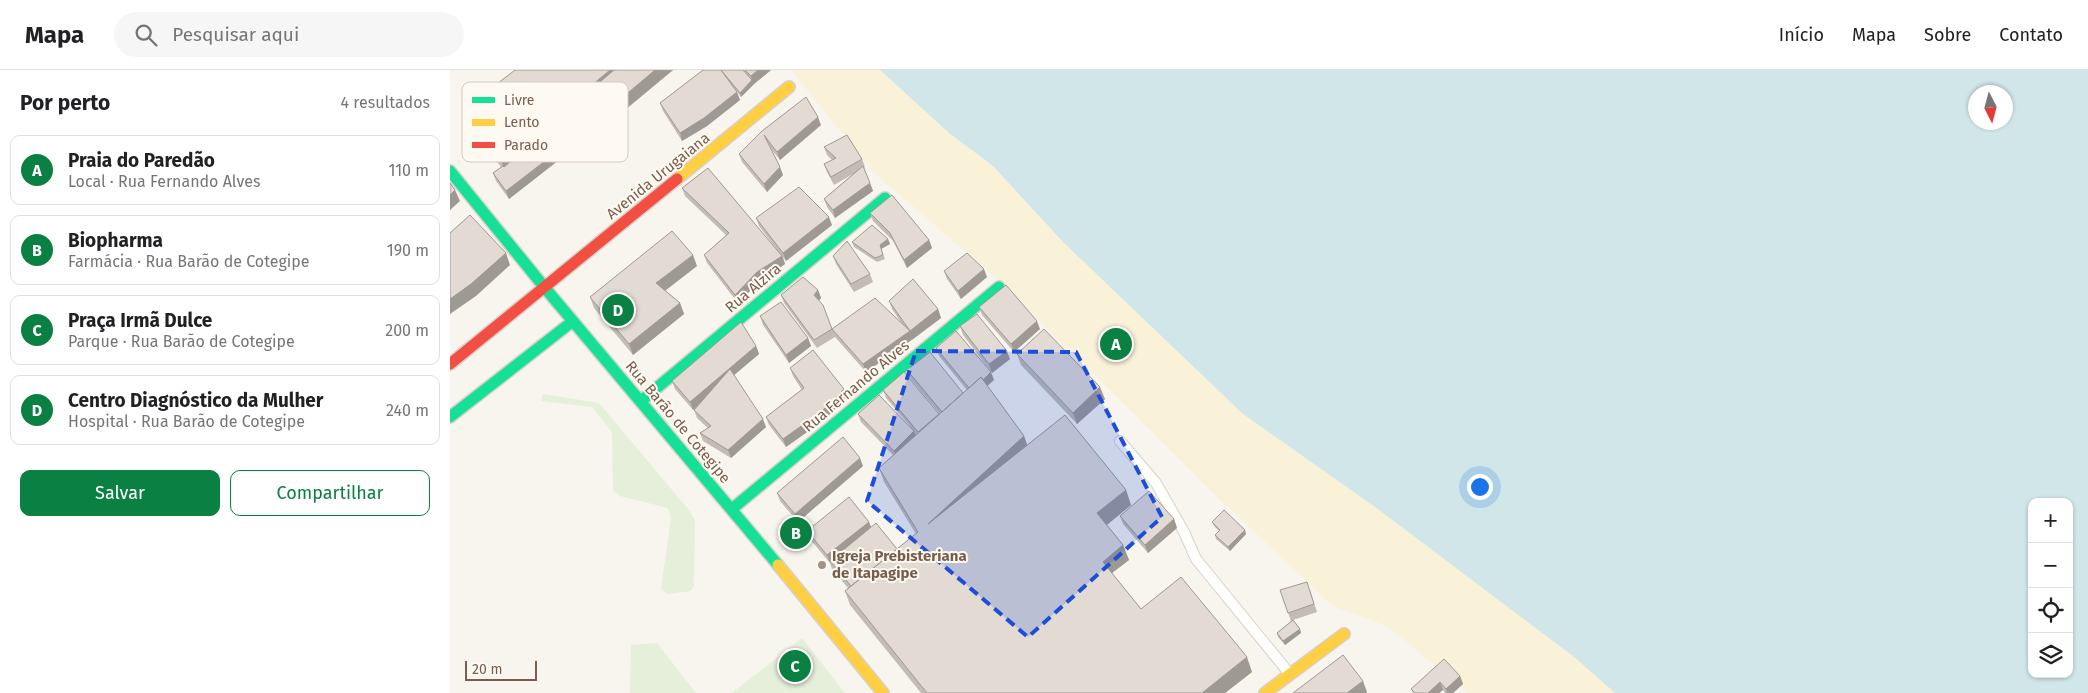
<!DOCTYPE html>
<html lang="pt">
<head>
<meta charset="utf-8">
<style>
	body { margin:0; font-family:"Fira Sans",sans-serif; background:#f6f6f6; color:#202124 }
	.controls { position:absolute; right:15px; bottom:15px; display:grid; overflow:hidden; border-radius:10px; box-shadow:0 1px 4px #0004 }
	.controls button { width:45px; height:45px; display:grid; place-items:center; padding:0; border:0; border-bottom:1px solid #e0e0e0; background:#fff; color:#202124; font:25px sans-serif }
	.compass { position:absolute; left:1518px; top:15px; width:45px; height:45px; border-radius:50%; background:#fff; box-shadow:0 1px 4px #0004; rotate:174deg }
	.scale { position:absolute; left:15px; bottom:12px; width:72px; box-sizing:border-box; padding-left:5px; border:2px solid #775d4e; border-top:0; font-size:14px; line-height:18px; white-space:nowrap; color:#775d4e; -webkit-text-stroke:4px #fef9f1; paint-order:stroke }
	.you { position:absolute; left:1029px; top:416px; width:18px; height:18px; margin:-12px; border:4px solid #fff; border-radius:50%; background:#1a73e8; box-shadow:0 0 0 8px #1a73e833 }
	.badge { display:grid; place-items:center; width:32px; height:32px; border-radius:50%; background:#0b8043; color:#fff; font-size:16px; font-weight:700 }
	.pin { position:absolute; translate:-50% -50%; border:2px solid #fff; box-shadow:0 1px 5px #0006 }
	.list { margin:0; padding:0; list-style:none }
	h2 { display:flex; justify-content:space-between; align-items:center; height:65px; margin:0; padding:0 20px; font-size:21px }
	h2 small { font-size:16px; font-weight:400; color:#757577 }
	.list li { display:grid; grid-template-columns:32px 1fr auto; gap:15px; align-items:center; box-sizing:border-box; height:70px; margin:0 10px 10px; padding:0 10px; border:1px solid #e0e0e0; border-radius:10px }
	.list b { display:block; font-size:19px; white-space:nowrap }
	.list p { margin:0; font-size:16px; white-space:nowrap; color:#757577 }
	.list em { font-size:16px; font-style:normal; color:#757577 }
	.actions { display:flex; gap:10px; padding:15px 20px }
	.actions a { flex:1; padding:11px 0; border:1px solid #0b8043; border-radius:10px; text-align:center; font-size:18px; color:#0b8043 }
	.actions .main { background:#0b8043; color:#fff }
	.icon { flex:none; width:28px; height:28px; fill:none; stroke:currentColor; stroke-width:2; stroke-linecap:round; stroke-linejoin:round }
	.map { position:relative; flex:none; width:1638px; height:623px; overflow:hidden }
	header { display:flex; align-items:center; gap:30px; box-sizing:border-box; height:70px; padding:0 25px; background:#fff; border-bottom:1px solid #e0e0e0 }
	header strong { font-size:24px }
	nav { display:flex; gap:28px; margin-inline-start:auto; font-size:18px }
	.search { width:350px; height:45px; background:#f6f6f6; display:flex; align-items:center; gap:12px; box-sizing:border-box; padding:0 18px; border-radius:28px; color:#757577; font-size:19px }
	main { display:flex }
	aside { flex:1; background:#fff }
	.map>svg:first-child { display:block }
	.green { fill:#e5efda }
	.sand { fill:#f9f2d9 }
	.water { fill:#d0e6e8; fill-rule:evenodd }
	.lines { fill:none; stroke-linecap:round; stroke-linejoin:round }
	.lane-casing { stroke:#d7d2cc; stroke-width:12 }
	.fast-casing { stroke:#d8d1ca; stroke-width:14 }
	.slow-casing { stroke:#d8d1ca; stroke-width:14 }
	.jam-casing { stroke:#d8d1ca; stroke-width:14 }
	.lane { stroke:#fefefc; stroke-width:10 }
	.fast { stroke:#16e098; stroke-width:11 }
	.slow { stroke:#ffcf43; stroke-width:11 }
	.jam { stroke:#f24e42; stroke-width:11 }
	.wall { fill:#c3bcb5 }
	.shaded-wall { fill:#9f9994 }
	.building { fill:#e3dbd3; stroke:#9f9994 }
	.marked { fill:#1d4ed8; fill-opacity:0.2; stroke:#1d4ed8; stroke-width:4; stroke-dasharray:10 6; stroke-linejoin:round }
	.poi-dot { fill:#a49286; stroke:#fef9f1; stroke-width:2 }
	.labels { text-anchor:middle; stroke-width:4; stroke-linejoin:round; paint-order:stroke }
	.street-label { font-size:15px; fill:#775d4e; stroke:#fef9f1 }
	.poi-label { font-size:15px; font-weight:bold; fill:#775d4e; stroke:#fef9f1; text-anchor:start }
	.key { fill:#fef9f1; stroke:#d6cac0; stroke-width:1 }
	.key-label { font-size:14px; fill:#775d4e }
</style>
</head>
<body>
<header>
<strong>Mapa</strong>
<div class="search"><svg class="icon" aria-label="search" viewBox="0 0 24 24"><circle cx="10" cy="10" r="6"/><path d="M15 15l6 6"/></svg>Pesquisar aqui</div>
<nav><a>Início</a><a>Mapa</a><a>Sobre</a><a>Contato</a></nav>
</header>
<main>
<aside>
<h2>Por perto<small>4 resultados</small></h2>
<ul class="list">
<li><span class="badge">A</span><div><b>Praia do Paredão</b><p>Local · Rua Fernando Alves</p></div><em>110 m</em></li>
<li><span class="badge">B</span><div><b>Biopharma</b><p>Farmácia · Rua Barão de Cotegipe</p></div><em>190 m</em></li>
<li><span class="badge">C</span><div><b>Praça Irmã Dulce</b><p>Parque · Rua Barão de Cotegipe</p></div><em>200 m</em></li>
<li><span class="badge">D</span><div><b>Centro Diagnóstico da Mulher</b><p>Hospital · Rua Barão de Cotegipe</p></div><em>240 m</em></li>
</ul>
<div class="actions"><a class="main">Salvar</a><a>Compartilhar</a></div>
</aside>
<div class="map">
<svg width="1638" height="623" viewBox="0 0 1638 623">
	<rect width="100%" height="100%" fill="#f8f5ee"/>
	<path class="green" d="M93,324L149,333L239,440L245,450L244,515L241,521L218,524L211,519L221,448L218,438L170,426L163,420L162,362L142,337L91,331Z
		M352,568L395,623H282Z
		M207,573L246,623H180L181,575Z"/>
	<path class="sand" d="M341,0H430L499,63L543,96L614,173L793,344L925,437L1123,586L1165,623H1018L937,556L884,537L758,418L542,204L425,104Z"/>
	<path class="water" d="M430,0H1638V623H1165L1123,586L925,437L793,344L614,173L543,96L499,63ZM1526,22H1556V52H1526ZM1582,432H1619V604H1582Z"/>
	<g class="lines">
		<g class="lane-casing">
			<path id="lane" d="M670,371L706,413L734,462L746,489L839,603"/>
		</g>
		<g class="fast-casing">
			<path id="fast" d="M0,101L95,218L328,495
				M191,331L435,128
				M0,347L123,251
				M282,439L549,217"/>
		</g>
		<g class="slow-casing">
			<path id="slow" d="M227,109L339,17
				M328,495L433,623
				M815,623L894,564"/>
		</g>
		<g class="jam-casing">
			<path id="jam" d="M0,294L227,109"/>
		</g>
		<use href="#lane" class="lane"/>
		<use href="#fast" class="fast"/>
		<use href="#slow" class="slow"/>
		<use href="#jam" class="jam"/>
	</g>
	<path class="wall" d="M65,0H223L164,49L147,30L111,60L121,71L123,79L59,129L46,111L43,103L51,97L19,55L13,40Z
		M253,0H321L304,14L291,27L285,19L290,30L257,56L232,71L213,41L210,33Z
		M371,55L330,90L321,79L333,105L317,122L292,92L289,84L312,61Z
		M374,77L412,89L415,97L414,98L423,121L385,148L377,137L374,129L403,104L384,115L377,102L374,94L382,90L377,85Z
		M232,118L328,181L309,156L306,148L382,155L336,191L333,187L335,194L310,211L288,233L257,193L254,185L276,165L235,126Z
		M420,143L479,170L482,178L457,198L443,171L423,151Z
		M438,169L440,174L431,179L435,189L427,192L404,177L402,172Z
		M383,186L420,204L423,212L404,222L386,194Z
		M247,196L215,220L230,233L234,244L183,285L144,238L140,227Z
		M494,201L537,207L511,229L497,209Z
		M368,220L371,228L369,230L382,259L452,254L442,239L439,231L488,239L491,248L463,269L416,302L385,267L367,278L334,233L331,225Z
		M529,237L590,259L564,282L532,245Z
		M310,246L358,268L361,276L339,293L313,255Z
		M510,256L560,289L542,303L513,265Z
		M306,276L309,284L284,305L316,357L281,388L253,371L250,363L258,358L247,348L244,340L248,335L243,340L225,319L222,311Z
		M486,278L544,310L537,316L574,366L577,375L676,420L681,435L657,455L673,475L679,490L662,503L691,539L802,602L775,623H471L400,535L395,521L398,518L382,499L380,493L360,469L357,461L419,452L421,457L447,479L466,464L434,412L429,398L443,385L411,352L408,344L460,356L436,328L433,320L489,344H490L460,308L457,300L513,323L517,320L489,286Z
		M567,284L655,329L627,354L571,295Z
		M340,298L394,319L397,327L374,350L336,377L319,355L316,347L352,320L343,306Z
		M413,396L348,452L330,431L327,423Z
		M670,446L724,449L727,458L698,483L673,454Z
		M762,452L796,464L780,481L766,469L765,465L769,461L764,456Z
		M830,520H860L867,542L843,550L850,559L851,563L835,575L828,567L827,563L842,550L841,551Z
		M1010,606L1013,614L1003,623H995L993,620L989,623H963L961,619Z"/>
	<path class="shaded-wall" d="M160,0H181L143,18L147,30L57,105L51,91Z
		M205,0H223L164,49L160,38Z
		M308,0H321L304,14L291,27L290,23L302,10L301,6Z
		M287,22L290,30L257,56L232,71L230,63Z
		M368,47L371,55L330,90L327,82Z
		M121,71L123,79L59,129L56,121Z
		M330,97L333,105L317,122L314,114Z
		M420,113L423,121L385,148L383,140Z
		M5,120L10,131L0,140V125Z
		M379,147L382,155L336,191L333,183Z
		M438,169L440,174L431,179L430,175Z
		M479,170L482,178L457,198L454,190Z
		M56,183L60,195L26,226L0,244V229Z
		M243,185L247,196L211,224L206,213Z
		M332,186L335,194L310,211L288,233L285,225L307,202Z
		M534,199L537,207L511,229L508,221Z
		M368,220L371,228L367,233L364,225Z
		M230,233L234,244L183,285L179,274Z
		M488,239L491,248L463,269L416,302L413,294Z
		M587,251L590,259L564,282L561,274Z
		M358,268L361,276L339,293L336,285Z
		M306,276L309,284L243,340L240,332Z
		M557,281L560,289L542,303L539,294Z
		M541,302L544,310L524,327L521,319Z
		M650,317L655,329L627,354L623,343Z
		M394,319L397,327L374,350L336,377L333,369Z
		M313,349L316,357L281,388L278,380Z
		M464,361L467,369L447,389L444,381Z
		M574,366L579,380L478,454Z
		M410,388L413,396L348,452L345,444Z
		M676,420L681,435L653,458L647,443Z
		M724,449L727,458L698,483L695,475Z
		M419,452L422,460L380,491V493L377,485Z
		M795,460L796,464L780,481L778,477Z
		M673,475L679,490L658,506L653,492Z
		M850,559L851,563L835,575L833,571Z
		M797,587L802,602L775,623H752Z
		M1010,606L1013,614L1003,623H997L996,619Z
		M913,611L917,622L916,623H897Z
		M990,612L993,620L989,623H978Z"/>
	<path class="building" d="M65,0H160L51,91L13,40Z
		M164,0H205L160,38L143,18Z
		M253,0H271L287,22L254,48L230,63L210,33Z
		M271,0H293L302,10L290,23Z
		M295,0H308L301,6Z
		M356,27L368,47L327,82L314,65L330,97L314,114L289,84L312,61Z
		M106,53L121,71L56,121L43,103L53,96L54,97Z
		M397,65L412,89L381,107L374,94L386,88L374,77Z
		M413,96L420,113L383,140L374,129Z
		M258,98L332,186L307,202L285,225L254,185L279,163L232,118Z
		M0,113L5,120L0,125Z
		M349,117L379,147L333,183L306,148Z
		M442,125L479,170L454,190L440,163L420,143Z
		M20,145L56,183L21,214L0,229V163Z
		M422,155L438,169L430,175L433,185L425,188L402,172Z
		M222,161L243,185L206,213L230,233L179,274L140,227Z
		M397,171L420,204L401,214L383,186Z
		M517,183L534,199L508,221L494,201Z
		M353,207L368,220L364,225L373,235L382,259L425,228L460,261L413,294L382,259L364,270L331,225Z
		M463,209L488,239L460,261L439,231Z
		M556,215L587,251L561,274L529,237Z
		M331,232L358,268L336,285L310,246Z
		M527,244L557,281L539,294L510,256Z
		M291,252L306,276L240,332L222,311Z
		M594,259L650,317L623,343L567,284Z
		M506,261L541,302L533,310L531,307L519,318L486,278Z
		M363,280L394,319L371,342L333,369L316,347L354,318L340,298Z
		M480,282L513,323L492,342L457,300Z
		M280,299L313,349L278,380L250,363L261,356L244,340Z
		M454,302L489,344L468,362L433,320Z
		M531,307L574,366L478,454L615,345L676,420L647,443L673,475L653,492L691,539L731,507L797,587L752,623H477L395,521L468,462L429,398Z
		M429,325L464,361L444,381L408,344Z
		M393,367L410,388L345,444L327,423Z
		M699,421L724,449L695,475L670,446Z
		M399,427L419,452L377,485L357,461Z
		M774,440L795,460L778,477L765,465L770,460L762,452Z
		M426,453L447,479L401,516L380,491Z
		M857,512L864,534L838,543L830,520Z
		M843,550L850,559L833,571L827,563Z
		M893,585L913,611L897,623H843Z
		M994,589L1010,606L996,619L990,612L978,623H965L961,619Z"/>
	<path class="marked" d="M466,281L626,282L712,447L578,567L417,431Z"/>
	<circle class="poi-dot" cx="372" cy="495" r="5"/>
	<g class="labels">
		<g class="street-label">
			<text transform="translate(208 106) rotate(-39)" y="5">Avenida Urugaiana</text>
			<text transform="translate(303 218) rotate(-40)" y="5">Rua Alzira</text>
			<text transform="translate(406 316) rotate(-40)" y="5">Rua Fernando Alves</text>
			<text transform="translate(228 352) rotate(50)" y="5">Rua Barão de Cotegipe</text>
		</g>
		<g class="poi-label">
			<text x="382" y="491">Igreja Prebisteriana<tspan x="382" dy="17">de Itapagipe</tspan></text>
		</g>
	</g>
	<rect x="12" y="12" width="166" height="80" rx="8" class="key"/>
	<rect x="22" y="27" width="23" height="6" fill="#16e098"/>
	<rect x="22" y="49" width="23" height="7" fill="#ffcf43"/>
	<rect x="22" y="72" width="23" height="6" fill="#f24e42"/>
	<g class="key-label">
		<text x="54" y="35">Livre</text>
		<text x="54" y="57">Lento</text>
		<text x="54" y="80">Parado</text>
	</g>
</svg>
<div class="controls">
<button>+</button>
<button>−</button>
<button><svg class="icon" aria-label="locate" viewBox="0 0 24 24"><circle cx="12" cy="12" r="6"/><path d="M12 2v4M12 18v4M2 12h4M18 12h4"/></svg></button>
<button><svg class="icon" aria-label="layers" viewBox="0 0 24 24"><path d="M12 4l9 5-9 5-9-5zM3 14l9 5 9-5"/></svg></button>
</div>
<svg class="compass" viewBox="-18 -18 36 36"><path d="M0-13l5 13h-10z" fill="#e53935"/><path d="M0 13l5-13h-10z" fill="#757577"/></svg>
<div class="scale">20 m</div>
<div class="you"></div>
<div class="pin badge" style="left:666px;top:274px">A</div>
<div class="pin badge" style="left:346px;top:463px">B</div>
<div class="pin badge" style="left:345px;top:596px">C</div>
<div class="pin badge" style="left:168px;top:240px">D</div>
</div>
</main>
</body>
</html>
